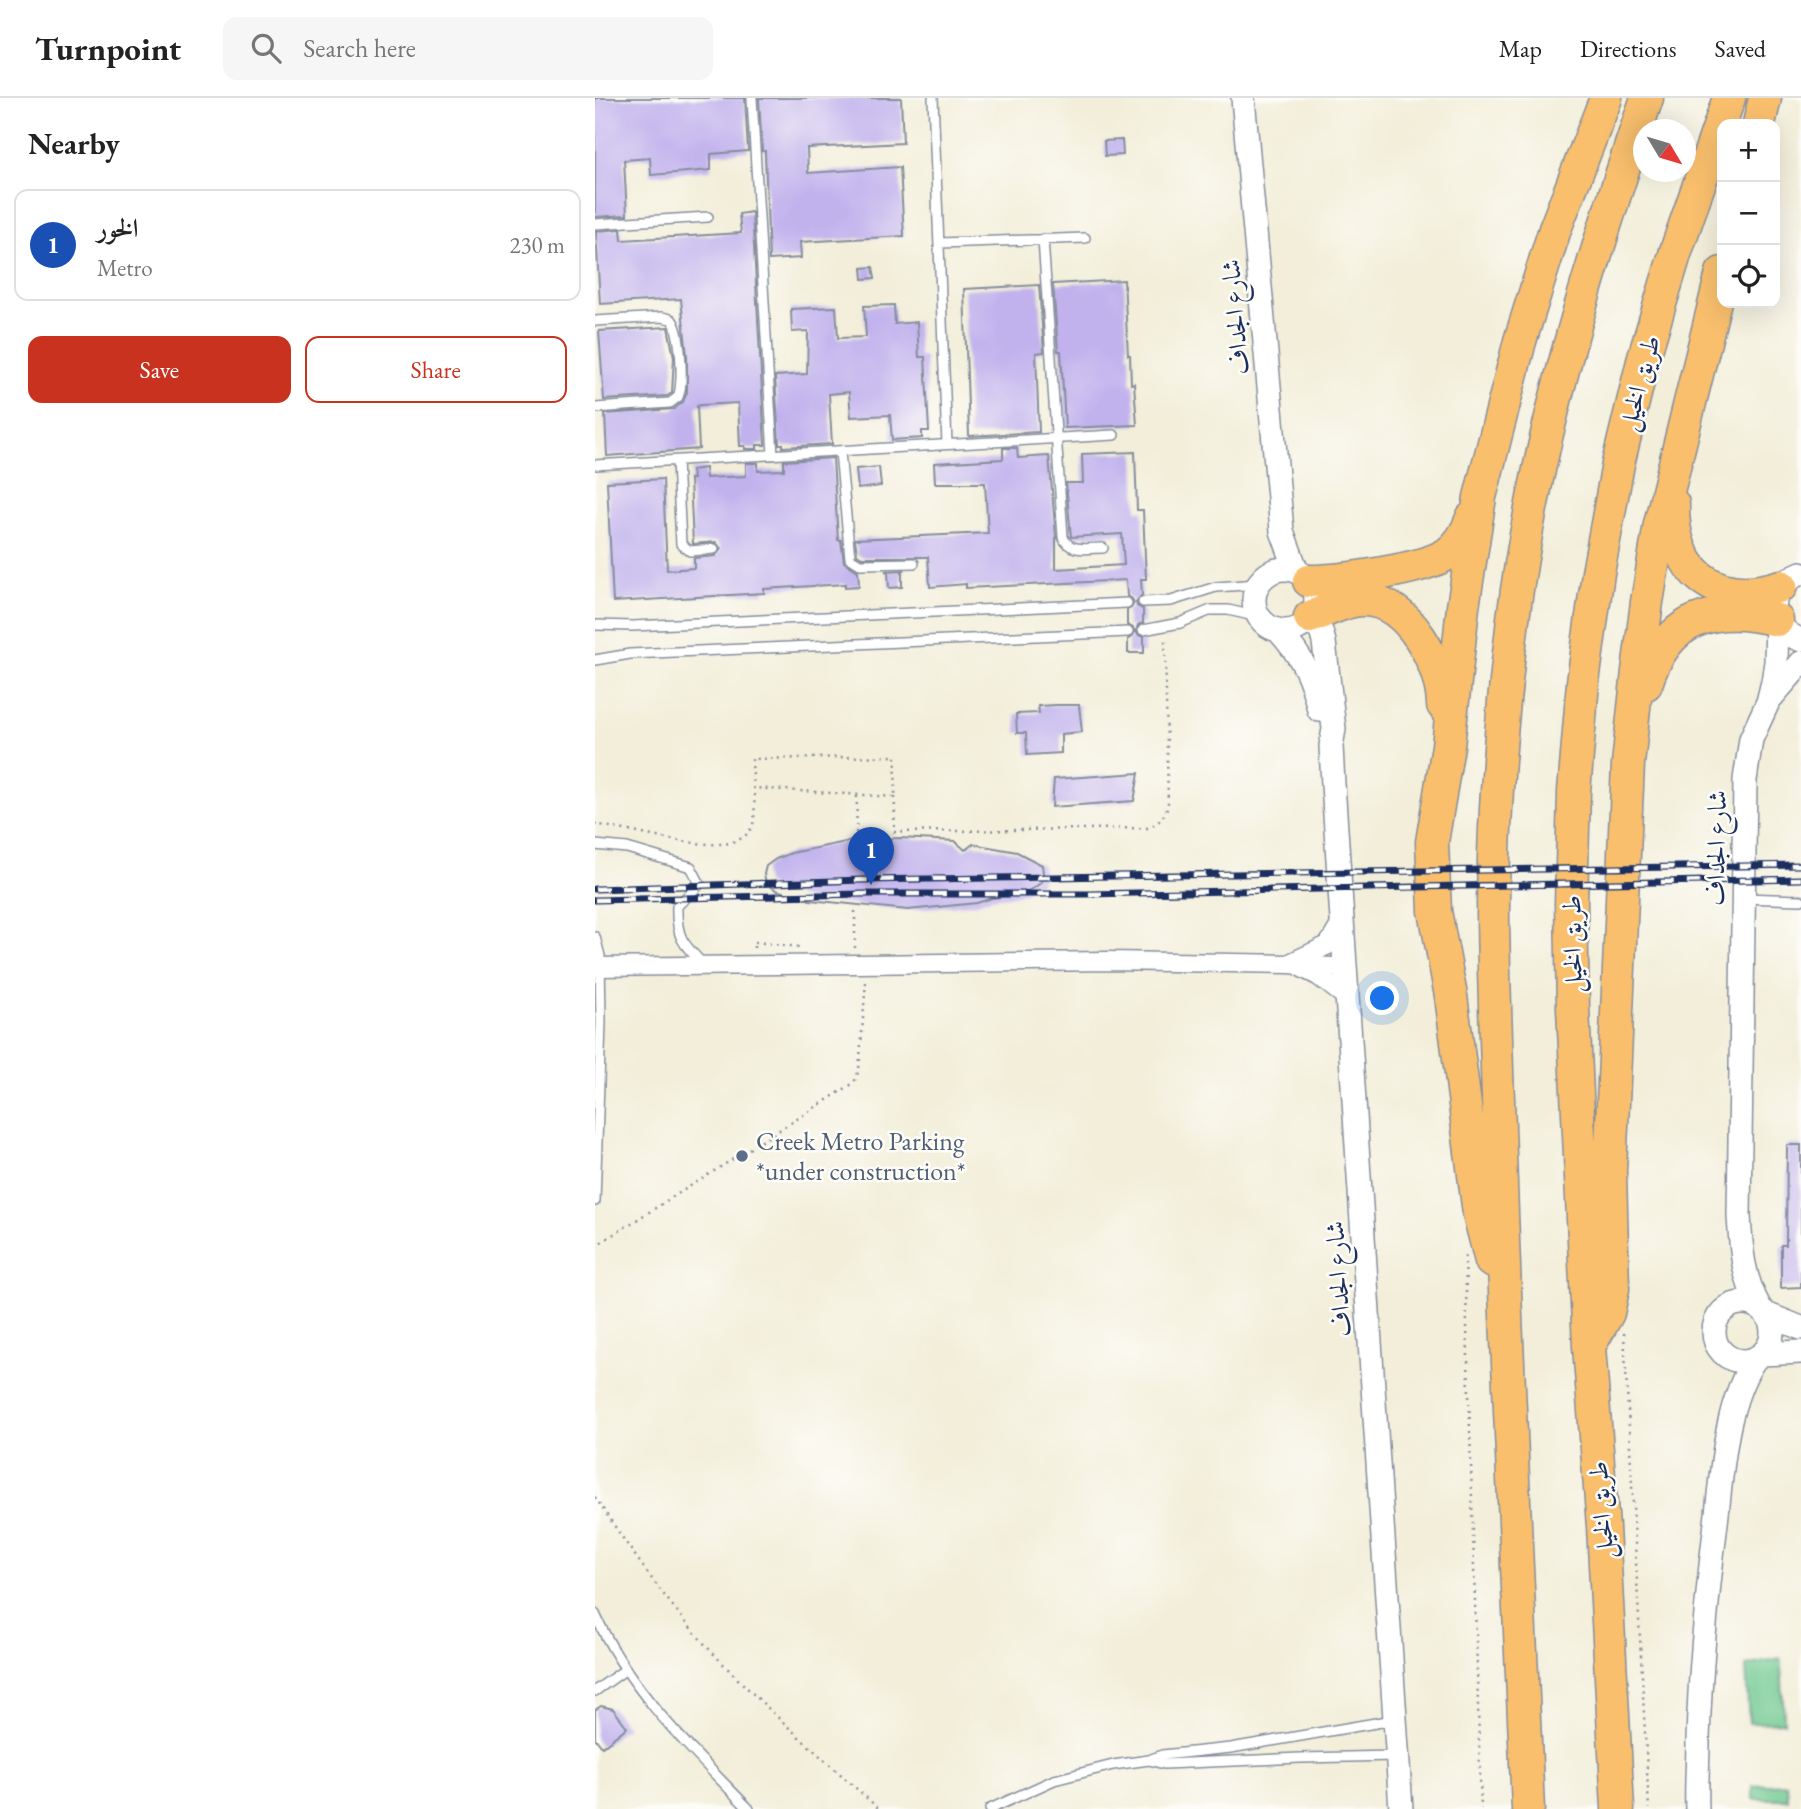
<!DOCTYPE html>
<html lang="en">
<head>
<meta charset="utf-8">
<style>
	body { margin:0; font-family:"EB Garamond",Amiri,serif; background:#f6f6f6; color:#222 }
	.controls { position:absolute; right:21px; top:21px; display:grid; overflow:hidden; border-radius:14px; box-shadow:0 7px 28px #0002 }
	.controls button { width:63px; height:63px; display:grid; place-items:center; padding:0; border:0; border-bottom:2px solid #e0e0e0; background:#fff; color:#222; font:35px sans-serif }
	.compass { position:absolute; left:1038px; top:21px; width:63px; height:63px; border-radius:50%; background:#fff; box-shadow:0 7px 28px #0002; rotate:128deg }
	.you { position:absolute; left:788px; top:901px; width:24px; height:24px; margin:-18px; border:5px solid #fff; border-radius:50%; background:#1a73e8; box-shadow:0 0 0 10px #1a73e833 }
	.badge { display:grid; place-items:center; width:46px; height:46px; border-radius:50%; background:#c8321e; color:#fff; font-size:23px; font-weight:700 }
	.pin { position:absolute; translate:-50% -58px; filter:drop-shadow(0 2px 4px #0008) }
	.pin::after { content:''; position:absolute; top:37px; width:24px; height:21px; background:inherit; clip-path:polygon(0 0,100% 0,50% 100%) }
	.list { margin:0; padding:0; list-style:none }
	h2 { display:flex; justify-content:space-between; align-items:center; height:91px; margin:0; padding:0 28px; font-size:30px }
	h2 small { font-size:23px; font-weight:400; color:#767676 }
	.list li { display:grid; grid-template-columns:46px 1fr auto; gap:21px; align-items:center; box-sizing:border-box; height:112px; margin:0 14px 14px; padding:0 14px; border:2px solid #e0e0e0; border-radius:14px }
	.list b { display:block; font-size:26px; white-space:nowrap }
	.list p { margin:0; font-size:23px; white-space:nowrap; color:#767676 }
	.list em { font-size:23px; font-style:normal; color:#767676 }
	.actions { display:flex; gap:14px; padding:21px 28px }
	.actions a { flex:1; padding:16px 0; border:2px solid #c8321e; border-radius:14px; text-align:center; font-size:24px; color:#c8321e }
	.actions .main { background:#c8321e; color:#fff }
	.icon { flex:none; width:38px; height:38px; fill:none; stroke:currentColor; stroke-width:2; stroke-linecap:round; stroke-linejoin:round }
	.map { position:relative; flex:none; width:1206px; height:1711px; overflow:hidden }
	header { display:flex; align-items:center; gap:42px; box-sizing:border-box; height:98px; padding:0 35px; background:#fff; border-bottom:2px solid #e0e0e0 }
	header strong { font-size:33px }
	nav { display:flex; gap:38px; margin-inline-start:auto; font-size:24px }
	.search { width:490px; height:63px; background:#f6f6f6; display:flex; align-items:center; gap:18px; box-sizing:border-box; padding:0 24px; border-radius:14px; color:#767676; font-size:26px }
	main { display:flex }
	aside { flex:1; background:#fff }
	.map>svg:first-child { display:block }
	.green { fill:#6fc991; stroke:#457c78; stroke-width:2 }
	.building { fill:#c1b2ed }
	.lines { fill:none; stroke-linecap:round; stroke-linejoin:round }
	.service-casing { stroke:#868e9c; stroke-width:12 }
	.minor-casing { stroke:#868e9c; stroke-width:21 }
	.tertiary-casing { stroke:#868e9c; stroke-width:26 }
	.motorway-casing { stroke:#868e9c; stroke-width:35 }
	.path { stroke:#868e9c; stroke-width:2.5; stroke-dasharray:2 5; stroke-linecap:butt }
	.service { stroke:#fff; stroke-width:9 }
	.minor { stroke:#fff; stroke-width:18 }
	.tertiary { stroke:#fff; stroke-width:23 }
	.motorway { stroke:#f9bf6d; stroke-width:32 }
	.rail-casing { stroke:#1b2f5e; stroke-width:7 }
	.rail { stroke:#fdfcf7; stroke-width:4.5; stroke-dasharray:13; stroke-linecap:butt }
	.service-dot { fill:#5c6f8a; stroke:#fdfcf7; stroke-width:2.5 }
	.labels { text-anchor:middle; stroke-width:5; stroke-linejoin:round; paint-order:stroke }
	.street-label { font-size:26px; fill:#1b2f5e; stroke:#fdfcf7 }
	.service-label { font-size:26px; fill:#4e5e75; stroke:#fdfcf7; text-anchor:start }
</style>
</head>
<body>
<header>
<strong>Turnpoint</strong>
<div class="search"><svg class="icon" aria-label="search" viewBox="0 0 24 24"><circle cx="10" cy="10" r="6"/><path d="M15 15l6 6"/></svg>Search here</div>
<nav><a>Map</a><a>Directions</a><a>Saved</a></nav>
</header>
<main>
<aside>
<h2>Nearby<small></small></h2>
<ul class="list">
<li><span class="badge" style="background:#1a4fb4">1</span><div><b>الخور</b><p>Metro</p></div><em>230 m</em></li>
</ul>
<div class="actions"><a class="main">Save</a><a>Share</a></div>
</aside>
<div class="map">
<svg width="1206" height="1711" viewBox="0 0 1206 1711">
	<rect width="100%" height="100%" fill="#fdfcf7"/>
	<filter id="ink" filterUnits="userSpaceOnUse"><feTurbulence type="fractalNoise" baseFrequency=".0143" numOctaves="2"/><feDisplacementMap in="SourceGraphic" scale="14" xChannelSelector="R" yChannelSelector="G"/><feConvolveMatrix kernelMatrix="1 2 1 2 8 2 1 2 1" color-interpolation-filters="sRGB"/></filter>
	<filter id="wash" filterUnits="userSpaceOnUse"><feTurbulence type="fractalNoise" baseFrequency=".00686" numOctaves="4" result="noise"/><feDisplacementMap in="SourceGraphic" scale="28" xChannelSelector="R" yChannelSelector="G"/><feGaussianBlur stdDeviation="1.57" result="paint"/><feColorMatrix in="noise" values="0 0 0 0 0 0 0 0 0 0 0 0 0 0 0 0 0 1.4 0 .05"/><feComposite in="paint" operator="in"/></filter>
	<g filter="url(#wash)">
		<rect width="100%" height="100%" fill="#f2eed9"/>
		<path class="green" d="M1186,1561L1189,1624L1154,1625L1151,1568Z
			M1192,1686L1193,1701H1158V1688Z"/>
		<g id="blocks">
			<path class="building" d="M0,0H150L153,53L116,56V72L56,77L55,60L29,62L32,117L0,119Z
				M164,0H306L308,45L212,50L213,75L305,69L309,138L205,144L206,160L174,162L170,53H167Z
				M527,42L528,57L510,58L509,43Z
				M157,114L170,347H162V351H150V348H145L143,305L106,307L102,308L104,351L12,358L10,316L79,311L88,304L92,294V258L86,201L5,206L1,133L26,131L27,142L146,135L144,116Z
				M278,169L280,180L268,181L267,170Z
				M529,182L533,257H535L536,286L539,285L542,327L470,330L466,253H463L458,186Z
				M444,187L449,254L441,255L444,334L374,338L369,191Z
				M299,207L300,226L322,224L324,259H330L334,333H327V340L297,342L295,317L256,319L254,294L234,296L237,346L188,349V346H184L180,278L212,276L213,233L197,234L196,211L241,209L243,240L271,239L269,208Z
				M73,229L79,259L77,295L72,298L9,302L4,233Z
				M408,350H422L423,360L454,358L461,439V471L529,467L527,436L476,439L471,385H488L487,356L540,354L542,412H548L551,481H546L547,497L541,504L542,508L548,511V525L543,527L541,533L543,537L549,539V555H533V541L537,539L540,534L538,530L532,527V512L536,510L539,505L537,501L532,498L531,482L371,490V486L335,489L333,459H267L262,456L260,441L393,435L390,385H340L339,365L408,361Z
				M238,360L243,442H246L249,464L263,473L264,488L250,489V486L169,491V495L18,504L12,384L68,381L72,472L99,470V460L120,458L126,451L121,444L98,446L95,381H98L97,372L110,370L111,380L151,378V365H163V373L189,372V363Z
				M284,369L286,388L263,391L261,371Z
				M310,472L307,473V489L294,490L293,474L290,473Z
				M461,607H484L487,634L466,636V655L432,657L431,635H422L421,616L444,615L443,608Z
				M544,675L539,703L457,709L459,681Z
				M305,740L360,743L370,752L378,746L422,754L447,767L448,775L447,784L437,791L422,797L397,800L382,805L313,812L215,802L181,792L171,785L169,776L171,768L181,761L196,755L261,742Z
				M1192,1047H1206V1189L1186,1190V1147H1191Z
				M6,1608L18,1611L32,1629L7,1649L0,1640V1612Z"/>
		</g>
	</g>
	<g filter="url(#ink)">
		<use href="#blocks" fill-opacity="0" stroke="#868e9c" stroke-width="2"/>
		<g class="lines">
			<g class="service-casing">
				<path id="service" d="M157,0L178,357
					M338,0L352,346
					M0,126L113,119
					M448,141L468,439C474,455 493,450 508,450
					M344,145L490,140
					M0,223L67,219L76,221C86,230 89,286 83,299L75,305L0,310
					M245,354L255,460L265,466L319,465
					M82,363L86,446L95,453L119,451
					M0,367L519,337
					M548,504L576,503L621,489L664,486
					M0,527L38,528L532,505
					M548,532L585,525L616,512H633L664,519
					M0,562L35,556L533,534
					M0,747L32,750L96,769L105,786L82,808C81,839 87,845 109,867
					M1148,800L1206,802
					M0,839L5,858L6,925L0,1103
					M0,1516C34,1593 97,1652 154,1711
					M0,1593L31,1571
					M554,1662L569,1666L705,1660L800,1658
					M395,1711L459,1682L518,1667L554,1662L567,1657L636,1650L798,1622"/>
			</g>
			<g class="minor-casing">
				<path id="minor" d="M697,864L733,847L747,824
					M0,869L512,863L694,866L750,870
					M707,870L723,878L752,900"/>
			</g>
			<g class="tertiary-casing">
				<path id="tertiary" d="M648,0L687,433L702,474
					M659 502a31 31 0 1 1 62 0a31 31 0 1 1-62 0Z
					M1206,475C1171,489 1170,529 1206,542
					M715,519L726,533L729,544L739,631L736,648L738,686L806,1711
					M683,532C708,560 716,576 724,612
					M1175,601L1206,565
					M1119 1234a29 29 0 1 1 58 0a29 29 0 1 1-58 0Z
					M1165,1210C1148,1181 1146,1151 1144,1118L1150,682L1156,641L1173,604L1178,584L1181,564L1182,523
					M1171,1216L1206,1230
					M1167,1256L1206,1254
					M1102,1711C1101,1688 1103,1665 1103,1642C1105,1569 1112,1497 1121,1425C1127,1373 1130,1305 1160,1261"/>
			</g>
			<g class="motorway-casing">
				<path id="motorway" d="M1164,26L1170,0
					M1078,406C1077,474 1120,509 1186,488
					M714,483C745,483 827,472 852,456C865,447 872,434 877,420
					M715,519C732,513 750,502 768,502C814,502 847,567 848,607
					M1051,586C1072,519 1119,506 1182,522
					M896,1163L884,1116L856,898L840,813L837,744L853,648L868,509L885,399L925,243L960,131L1011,0
					M994,1248L1013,1215L1018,1191L1015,1073L1033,666L1043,573L1052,504L1065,426L1127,175
					M933,1711C924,1502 913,1294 906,1085C903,996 899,906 898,816C898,717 906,619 918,521C941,342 994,170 1052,0
					M1023,1711L1008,1429L994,1249L978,910L976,805L979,694L988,584L1003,475L1023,366L1049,259L1081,153L1134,0"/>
			</g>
			<path class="path" d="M300,699L299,734L552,730C564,725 569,720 573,708L570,541
				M0,726C34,732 102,751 134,745C144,743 155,737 158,726C162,714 157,676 157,661L301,658L300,699L158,690
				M261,742L262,696
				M159,850V844L205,849
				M260,850V808
				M0,1148L259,985L264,972L271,883
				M870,1158L886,1711
				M1029,1235L1054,1711
				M0,1399C36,1453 72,1505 116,1553C168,1609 227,1659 284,1711"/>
			<use href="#service" class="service"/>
			<use href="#minor" class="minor"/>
			<use href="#tertiary" class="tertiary"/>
			<use href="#motorway" class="motorway"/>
			<g class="rail-casing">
				<path id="rail" d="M0,791L267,782L1206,767
					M0,802L267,796H493L1206,781"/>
			</g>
			<use href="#rail" class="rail"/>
		</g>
	</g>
	<circle class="service-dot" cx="147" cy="1058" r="7"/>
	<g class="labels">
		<g class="street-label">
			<text transform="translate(640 219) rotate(-95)" y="9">شارع الجداف</text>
			<text transform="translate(1044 285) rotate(-75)" y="9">طريق الخيل</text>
			<text transform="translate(1121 750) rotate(-89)" y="9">شارع الجداف</text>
			<text transform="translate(977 846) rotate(-91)" y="9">طريق الخيل</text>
			<text transform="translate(743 1181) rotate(-94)" y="9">شارع الجداف</text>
			<text transform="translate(1006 1412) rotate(-94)" y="9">طريق الخيل</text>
		</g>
		<g class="service-label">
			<text x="161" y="1052">Creek Metro Parking<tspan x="161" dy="30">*under construction*</tspan></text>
		</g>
	</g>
</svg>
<div class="controls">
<button>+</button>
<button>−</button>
<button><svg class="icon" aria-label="locate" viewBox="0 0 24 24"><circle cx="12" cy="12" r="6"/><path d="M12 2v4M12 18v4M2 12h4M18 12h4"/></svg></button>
</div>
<svg class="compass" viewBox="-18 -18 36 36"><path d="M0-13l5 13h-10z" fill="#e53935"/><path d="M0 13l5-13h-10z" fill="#767676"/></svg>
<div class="you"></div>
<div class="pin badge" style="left:276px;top:787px;background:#1a4fb4">1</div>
</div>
</main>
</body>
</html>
